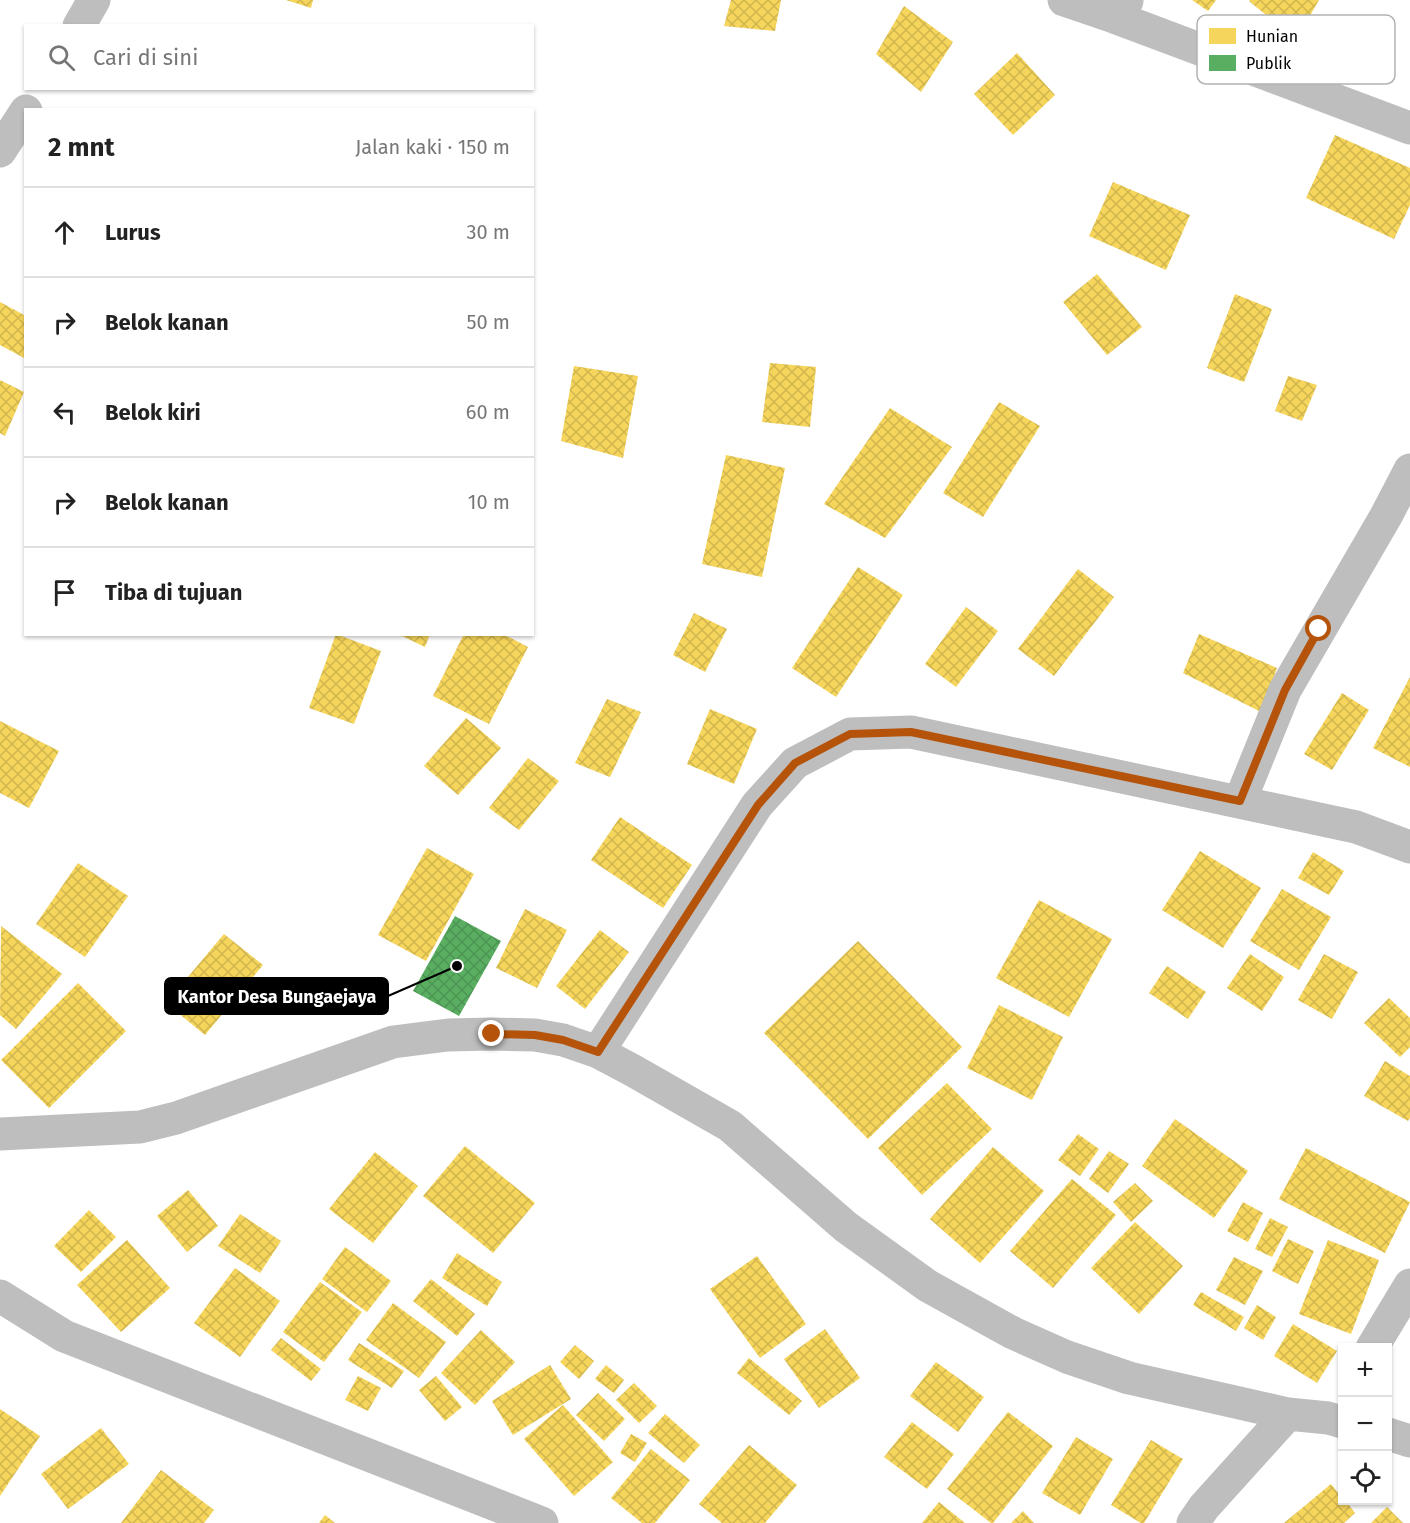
<!DOCTYPE html>
<html lang="id">
<head>
<meta charset="utf-8">
<style>
	body { margin:0; font-family:"Fira Sans",sans-serif; background:#f2f2f2; color:#222 }
	.controls { position:absolute; right:18px; bottom:18px; display:grid; overflow:hidden; border-radius:0px; box-shadow:0 2px 4px #0004 }
	.controls button { width:54px; height:54px; display:grid; place-items:center; padding:0; border:0; border-bottom:2px solid #e0e0e0; background:#fff; color:#222; font:30px sans-serif }
	.stop { position:absolute; width:18px; height:18px; margin:-14px; border:4px solid #b45309; border-radius:50%; background:#fff }
	.stop.end { background:#b45309; border-color:#fff; box-shadow:0 2px 6px #0008 }
	.list { margin:0; padding:0; list-style:none }
	h2 { display:flex; justify-content:space-between; align-items:center; height:78px; margin:0; padding:0 24px; font-size:26px }
	h2 small { font-size:20px; font-weight:400; color:#767676 }
	.list li { display:grid; grid-template-columns:39px 1fr auto; gap:18px; align-items:center; box-sizing:border-box; height:90px; padding:0 24px; border-top:2px solid #e0e0e0 }
	.list b { display:block; font-size:22px; white-space:nowrap }
	.list em { font-size:20px; font-style:normal; color:#767676 }
	.icon { flex:none; width:33px; height:33px; fill:none; stroke:currentColor; stroke-width:2; stroke-linecap:round; stroke-linejoin:round }
	.map { position:relative; flex:none; width:1410px; height:1523px; overflow:hidden }
	.search { position:absolute; background:#fff; box-shadow:0 2px 4px #0004; left:24px; top:24px; width:510px; height:66px; display:flex; align-items:center; gap:15px; box-sizing:border-box; padding:0 21px; border-radius:0px; color:#767676; font-size:22px }
	.panel { position:absolute; background:#fff; box-shadow:0 2px 4px #0004; left:24px; top:108px; width:510px; height:528px; border-radius:0px }
	.map>svg:first-child { display:block }
	.homes { fill:url(#homes-cross-hatch) }
	.public { fill:url(#public-cross-hatch) }
	.lines { fill:none; stroke-linecap:round; stroke-linejoin:round }
	.minor { stroke:#bebebe; stroke-width:33 }
	.route { stroke:#b45309; stroke-width:8 }
	.key { fill:#fff; stroke:#b2b2b2; stroke-width:1.5 }
	.key-label { font-size:16px; fill:#000 }
	.leader { fill:none; stroke:#000; stroke-width:2 }
	.callout-dot { fill:#000; stroke:#fff; stroke-width:2 }
	.callout { fill:#000; stroke:#000; stroke-width:2 }
	.callout-label { font-size:18px; text-anchor:middle; font-weight:bold; fill:#fff }
</style>
</head>
<body>
<div class="map">
<svg width="1410" height="1523" viewBox="0 0 1410 1523">
	<defs>
		<pattern id="homes-cross-hatch" width="8" height="8" patternUnits="userSpaceOnUse" patternTransform="scale(1.5)"><rect width="8" height="8" fill="#f6d55c"/><path d="M0 0l8 8M0 8l8-8" fill="none" stroke="#d1b54e"/></pattern>
		<pattern id="public-cross-hatch" width="8" height="8" patternUnits="userSpaceOnUse" patternTransform="scale(1.5)"><rect width="8" height="8" fill="#5aae61"/><path d="M0 0l8 8M0 8l8-8" fill="none" stroke="#4c9452"/></pattern>
	</defs>
	<rect width="100%" height="100%" fill="#fff"/>
	<path class="homes" d="M286,0H313L311,8Z
		M731,0H781L775,31L724,26Z
		M1192,0H1216L1208,11Z
		M1250,0H1319L1296,40L1249,1Z
		M904,6L953,42L921,92L876,54Z
		M1017,53L1055,95L1013,135L974,94Z
		M1335,135L1410,168V205L1394,239L1306,198Z
		M1113,182L1190,215L1166,270L1089,236Z
		M1097,274L1142,327L1107,355L1063,302Z
		M1235,294L1272,309L1244,382L1207,368Z
		M0,302L26,316V359L0,345Z
		M770,363L816,367L810,427L762,422Z
		M574,366L638,376L623,458L561,441Z
		M1288,376L1317,385L1302,421L1275,411Z
		M0,380L24,392L5,436L0,433Z
		M999,402L1040,426L983,517L943,493Z
		M890,408L952,447L885,538L824,504Z
		M726,455L785,468L762,577L702,564Z
		M858,567L903,595L836,697L792,668Z
		M1078,569L1114,597L1054,676L1018,649Z
		M966,607L998,631L956,687L925,664Z
		M694,613L727,629L705,672L673,655Z
		M336,634L381,651L354,724L309,708Z
		M398,634H430L425,647Z
		M464,634H503L528,647L489,724L433,696Z
		M1199,634L1277,668L1261,712L1183,673Z
		M1410,677V767L1373,748Z
		M1342,693L1369,710L1332,770L1304,754Z
		M607,699L641,712L610,777L575,763Z
		M710,709L757,729L734,784L687,764Z
		M466,718L501,748L458,795L424,766Z
		M0,721L59,751L29,808L0,793Z
		M528,758L559,781L519,830L489,808Z
		M620,817L692,865L663,908L591,860Z
		M427,848L474,874L426,961L378,935Z
		M1200,851L1261,888L1223,948L1162,910Z
		M1313,852L1344,871L1329,895L1298,878Z
		M78,863L128,896L85,957L36,924Z
		M1282,889L1331,917L1299,970L1250,941Z
		M1039,900L1112,939L1069,1017L996,978Z
		M525,909L567,930L537,988L496,968Z
		M1,926L62,974L16,1029L0,1015Z
		M600,930L629,952L585,1009L556,986Z
		M224,934L263,965L205,1035L166,1003Z
		M858,941L962,1047L868,1139L764,1033Z
		M1250,954L1284,977L1262,1011L1227,988Z
		M1324,954L1358,972L1332,1019L1298,1000Z
		M1167,966L1206,992L1188,1019L1149,993Z
		M78,983L126,1031L49,1108L1,1060Z
		M1389,998L1410,1018V1047L1400,1057L1364,1023Z
		M999,1005L1063,1037L1032,1100L967,1068Z
		M1385,1061L1410,1076V1118L1408,1121L1364,1096Z
		M947,1083L992,1129L922,1195L878,1148Z
		M1175,1119L1248,1171L1214,1218L1142,1166Z
		M1078,1134L1099,1149L1080,1176L1058,1160Z
		M465,1146L535,1203L493,1253L423,1196Z
		M993,1147L1044,1191L980,1263L930,1219Z
		M1306,1148L1410,1202L1385,1253L1279,1199Z
		M1109,1151L1129,1164L1108,1193L1089,1179Z
		M375,1152L418,1186L373,1243L329,1209Z
		M1072,1179L1116,1215L1053,1288L1010,1251Z
		M1135,1183L1153,1201L1131,1222L1113,1202Z
		M188,1190L218,1226L187,1252L157,1216Z
		M1243,1202L1263,1213L1248,1242L1227,1231Z
		M89,1210L116,1237L81,1272L54,1246Z
		M240,1214L281,1241L260,1273L218,1246Z
		M1270,1218L1288,1227L1272,1257L1255,1249Z
		M1135,1222L1183,1266L1139,1314L1091,1268Z
		M1288,1239L1314,1251L1298,1284L1272,1271Z
		M127,1240L170,1288L121,1332L77,1285Z
		M1328,1240L1379,1260L1351,1334L1299,1314Z
		M345,1247L391,1281L367,1312L322,1279Z
		M457,1253L502,1282L487,1306L442,1278Z
		M757,1256L806,1324L760,1358L710,1289Z
		M1234,1257L1263,1271L1245,1305L1216,1290Z
		M235,1268L280,1301L240,1357L194,1323Z
		M431,1279L475,1314L457,1336L413,1301Z
		M320,1282L362,1312L324,1362L283,1332Z
		M1201,1292L1244,1317L1236,1331L1193,1305Z
		M393,1303L446,1342L419,1378L366,1340Z
		M1257,1305L1276,1317L1263,1340L1244,1328Z
		M1293,1324L1337,1351L1317,1383L1274,1356Z
		M825,1329L860,1378L819,1408L784,1359Z
		M481,1330L515,1362L475,1405L441,1373Z
		M281,1338L321,1369L311,1381L271,1350Z
		M359,1343L404,1371L392,1388L348,1360Z
		M575,1345L594,1361L579,1379L560,1362Z
		M749,1358L802,1401L789,1415L737,1373Z
		M936,1362L984,1397L958,1432L910,1396Z
		M550,1365L571,1399L513,1435L492,1401Z
		M606,1365L624,1380L614,1393L595,1379Z
		M358,1376L381,1388L368,1411L345,1400Z
		M436,1376L462,1407L445,1421L419,1390Z
		M634,1383L657,1406L639,1423L616,1400Z
		M598,1393L625,1419L604,1441L576,1415Z
		M563,1405L613,1462L574,1496L524,1439Z
		M0,1409L40,1436L0,1496Z
		M1008,1412L1053,1446L993,1523H991L947,1489Z
		M665,1414L700,1445L684,1463L648,1433Z
		M912,1422L954,1454L927,1489L884,1457Z
		M101,1428L129,1464L68,1509L41,1474Z
		M631,1434L647,1443L635,1462L620,1453Z
		M1076,1437L1113,1459L1080,1515L1042,1493Z
		M1151,1440L1183,1459L1144,1523H1141L1111,1505Z
		M749,1445L797,1485L765,1523H722L699,1504Z
		M651,1449L690,1480L655,1523H642L611,1498Z
		M161,1470L214,1510L204,1523H121Z
		M1331,1484L1342,1498V1500H1345L1355,1513L1344,1523H1284Z
		M939,1502L965,1523H922Z
		M1387,1507L1403,1523H1371Z
		M1023,1511L1034,1523H1011Z
		M325,1515L335,1523H319Z"/>
	<path class="public" d="M455,916L501,941L459,1016L413,991Z"/>
	<g class="lines">
		<path class="minor" d="M1064,0L1114,17L1127,1
			M1114,17L1410,128
			M79,26L94,0
			M0,151L26,111
			M1240,801L1285,690L1386,516L1410,470
			M598,1052L757,805L795,763L850,734L911,732L1356,827L1410,847
			M0,1134L140,1127L176,1118L393,1042L448,1035L492,1034L535,1035L563,1040L598,1052L632,1070L730,1126L846,1227L928,1286L1013,1333L1067,1357L1129,1378L1288,1414L1328,1418L1342,1422
			M0,1296L64,1336L542,1523
			M1372,1348L1410,1285
			M1388,1434L1410,1441
			M1193,1523L1204,1507L1288,1414"/>
	</g>
	<g class="lines">
		<path class="route" d="M492,1034L535,1035L563,1040L598,1052L758,805L795,763L850,734L911,732L1240,801L1285,690L1319,629"/>
	</g>
	<rect x="1197" y="15" width="198" height="69" rx="9" class="key"/>
	<rect x="1209" y="28" width="27" height="16" fill="#f6d55c"/>
	<rect x="1209" y="55" width="27" height="16" fill="#5aae61"/>
	<g class="key-label">
		<text x="1246" y="42">Hunian</text>
		<text x="1246" y="69">Publik</text>
	</g>
	<path class="leader" d="M457 966L388 996"/>
	<circle class="callout-dot" cx="457" cy="966" r="6"/>
	<rect class="callout" x="165" y="978" width="223" height="36" rx="6"/>
	<g class="callout-label">
		<text x="277" y="1003">Kantor Desa Bungaejaya</text>
	</g>
</svg>
<div class="controls">
<button>+</button>
<button>−</button>
<button><svg class="icon" aria-label="locate" viewBox="0 0 24 24"><circle cx="12" cy="12" r="6"/><path d="M12 2v4M12 18v4M2 12h4M18 12h4"/></svg></button>
</div>
<div class="stop" style="left:1319px;top:629px"></div>
<div class="stop end" style="left:492px;top:1034px"></div>
<div class="search"><svg class="icon" aria-label="search" viewBox="0 0 24 24"><circle cx="10" cy="10" r="6"/><path d="M15 15l6 6"/></svg>Cari di sini</div>
<section class="panel">
<h2>2 mnt<small>Jalan kaki · 150 m</small></h2>
<ul class="list">
<li><svg class="icon" aria-label="ahead" viewBox="0 0 24 24"><path d="M12 20V5M6 11l6-6 6 6"/></svg><div><b>Lurus</b></div><em>30 m</em></li>
<li><svg class="icon" aria-label="right" viewBox="0 0 24 24"><path d="M7 20v-9h11M14 6l5 5-5 5"/></svg><div><b>Belok kanan</b></div><em>50 m</em></li>
<li><svg class="icon" aria-label="left" viewBox="0 0 24 24"><path d="M17 20v-9H6M10 6l-5 5 5 5"/></svg><div><b>Belok kiri</b></div><em>60 m</em></li>
<li><svg class="icon" aria-label="right" viewBox="0 0 24 24"><path d="M7 20v-9h11M14 6l5 5-5 5"/></svg><div><b>Belok kanan</b></div><em>10 m</em></li>
<li><svg class="icon" aria-label="arrive" viewBox="0 0 24 24"><path d="M6 21V4h12l-3 4 3 4H6"/></svg><div><b>Tiba di tujuan</b></div></li>
</ul>
</section>
</div>
</body>
</html>
